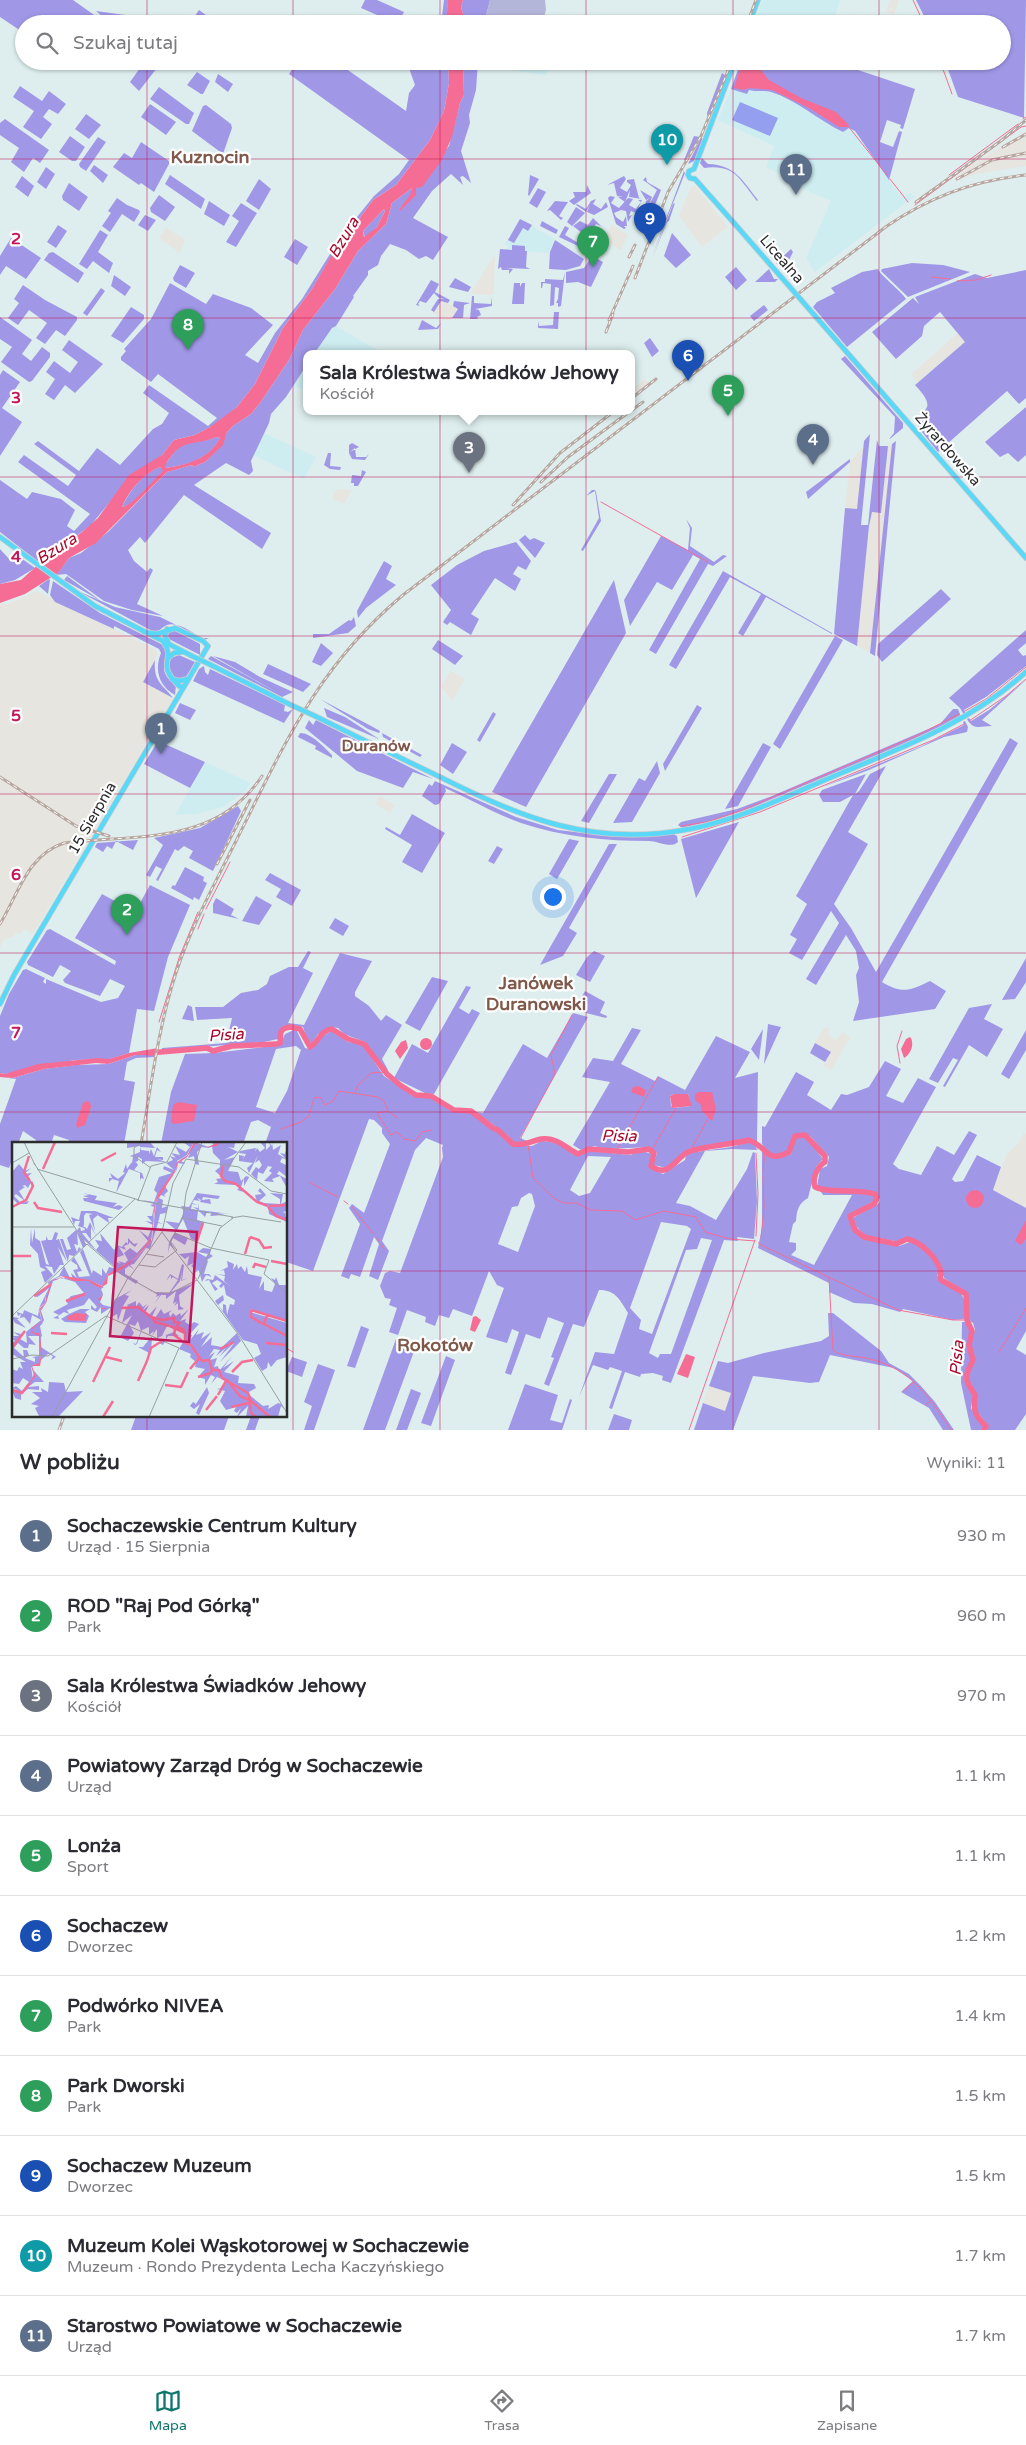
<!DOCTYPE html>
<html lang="pl">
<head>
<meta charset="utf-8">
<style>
	body { margin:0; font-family:"Varela Round",sans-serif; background:#f7f7f7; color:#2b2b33 }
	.you { position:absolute; left:552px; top:896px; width:18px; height:18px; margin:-12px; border:4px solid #fff; border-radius:50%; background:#1a73e8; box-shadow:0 0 0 8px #1a73e833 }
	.badge { display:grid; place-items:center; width:32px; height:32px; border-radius:50%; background:#0f766e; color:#fff; font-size:16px; font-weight:700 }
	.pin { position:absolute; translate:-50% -41px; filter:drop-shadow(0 1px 2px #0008) }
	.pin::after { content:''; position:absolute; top:26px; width:18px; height:15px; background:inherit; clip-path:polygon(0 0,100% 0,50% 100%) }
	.popup { position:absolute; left:303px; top:350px; width:332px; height:65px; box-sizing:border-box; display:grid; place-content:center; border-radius:10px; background:#fff; filter:drop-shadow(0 1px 4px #0005); font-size:16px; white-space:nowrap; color:#7c7c81 }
	.popup b { font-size:19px; color:#2b2b33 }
	.popup::after { content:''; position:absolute; left:50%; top:100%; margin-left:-10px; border:10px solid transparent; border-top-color:#fff }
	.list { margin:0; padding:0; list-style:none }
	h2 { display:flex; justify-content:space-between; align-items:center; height:65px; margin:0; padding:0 20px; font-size:21px }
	h2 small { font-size:16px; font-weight:400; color:#7c7c81 }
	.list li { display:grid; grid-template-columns:32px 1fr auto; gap:15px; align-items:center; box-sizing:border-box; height:80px; padding:0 20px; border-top:1px solid #e1e1e2 }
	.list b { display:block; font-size:19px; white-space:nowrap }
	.list p { margin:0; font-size:16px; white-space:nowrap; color:#7c7c81 }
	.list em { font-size:16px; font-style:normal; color:#7c7c81 }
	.icon { flex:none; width:28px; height:28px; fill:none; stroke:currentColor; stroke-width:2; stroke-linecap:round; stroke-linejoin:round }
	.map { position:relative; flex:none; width:1026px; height:1430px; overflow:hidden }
	.search { position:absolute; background:#fff; box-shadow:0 1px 4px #0004; left:15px; right:15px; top:15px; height:55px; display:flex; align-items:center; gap:12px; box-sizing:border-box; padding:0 18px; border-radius:28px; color:#7c7c81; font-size:19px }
	.sheet { height:945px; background:#fff }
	nav { display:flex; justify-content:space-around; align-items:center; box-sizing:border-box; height:70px; border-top:1px solid #e1e1e2; background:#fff; font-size:14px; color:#7c7c81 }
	nav a { display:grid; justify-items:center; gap:2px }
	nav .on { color:#0f766e }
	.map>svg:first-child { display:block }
	.industrial { fill:#e7e5df }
	.education { fill:#cdedf0 }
	.green { fill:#a098e7; fill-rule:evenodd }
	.cemetery { fill:#b4b6d9 }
	.pitch { fill:#94a0ef }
	.water { fill:#f56d95; fill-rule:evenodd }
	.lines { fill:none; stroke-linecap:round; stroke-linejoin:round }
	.stream { stroke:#f56d95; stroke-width:1 }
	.river { stroke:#f56d95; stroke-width:5.5 }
	.major-casing { stroke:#ccc; stroke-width:6 }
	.major { stroke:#5ad8f8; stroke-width:4.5 }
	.rail-casing { stroke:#b7a7a0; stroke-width:3 }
	.rail { stroke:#fff; stroke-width:1; stroke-dasharray:4; stroke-linecap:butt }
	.major-bridge-casing { stroke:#ccc; stroke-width:6; stroke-linecap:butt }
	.major-bridge { stroke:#5ad8f8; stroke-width:4.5 }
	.grid { fill:none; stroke:#c2185b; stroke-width:1; stroke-opacity:0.55 }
	.labels { text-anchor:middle; stroke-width:4.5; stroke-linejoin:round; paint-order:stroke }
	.street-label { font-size:15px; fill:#2c2c2c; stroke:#fff }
	.water-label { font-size:16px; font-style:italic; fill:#a6072a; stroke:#fff }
	.neighbourhood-label { font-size:16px; font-weight:bold; fill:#80584a; stroke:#fff }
	.quarter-label { font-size:18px; font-weight:bold; fill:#80584a; stroke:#fff }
	.inset-river { fill:none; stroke:#f56d95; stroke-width:2.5 }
	.inset-road { fill:none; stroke:#97a0a0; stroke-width:1 }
	.view { fill:#c2185b; fill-opacity:0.15; stroke:#c2185b; stroke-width:2.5 }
	.inset-edge { fill:none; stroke:#2c2c2c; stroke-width:2.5 }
	.grid-label { font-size:16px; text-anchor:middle; font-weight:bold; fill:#c2185b; stroke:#fff; stroke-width:4.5; stroke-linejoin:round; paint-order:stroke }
</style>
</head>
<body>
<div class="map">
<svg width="1026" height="1430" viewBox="0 0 1026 1430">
	<rect width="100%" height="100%" fill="#deeeee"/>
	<path class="industrial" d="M890,0H899L894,15L886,12Z
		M1026,131V166L976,174L957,181L955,178L971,165Z
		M695,186L728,227L702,247L679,216L691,187Z
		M612,225L628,235L621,250L602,240Z
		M166,227L185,240L180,253L159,238Z
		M495,254L494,293L491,295L472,294L471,292Z
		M442,300L458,309L451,320H444L433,313Z
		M958,333L966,342L917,382L911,374Z
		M645,379L649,384L635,395L632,389Z
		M892,444L870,653L857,646L869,526L872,512L881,513L888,446Z
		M863,447L857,510L845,508L850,462Z
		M337,489L352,490L344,504L332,498Z
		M37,591L156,650L158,654L143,682L173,698L33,934L24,929L21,934L16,932L13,937L4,940L0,947V604H8Z
		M451,671L465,679L452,701L441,686Z
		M379,796L395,805L390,813L375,804Z
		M824,1028H829L828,1035L835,1040L843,1032L850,1038L831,1070L823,1066L831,1052L815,1043Z
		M1024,1133L1026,1134V1208L993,1190L1007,1154L1016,1146Z
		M709,1386L731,1393L725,1411L703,1403Z"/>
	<path class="education" d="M762,0H840L833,24H754Z
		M478,61H553L545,75L477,65Z
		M731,89L747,93L749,89L771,92L799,104L843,132L849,128L855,132L902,198L909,193L915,196L815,272L806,258L831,201L800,188L802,185L797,183L799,178L793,175L792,179L766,167L774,146L718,120Z
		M520,219L554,239L549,253L506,250L508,246L505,244Z
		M336,326L379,351L377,354H314L332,328Z
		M306,366V390L293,386Z
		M264,433L316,457L304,479L253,455Z
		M205,762L251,783L242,794L223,807L196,814L175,815Z"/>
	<path class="green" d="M0,0H73L104,22L103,24H24V33L0,17Z
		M365,0H377L404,12L398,24L361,8Z
		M444,0H448L447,23L441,24Z
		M463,0H490L484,24H466L461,7Z
		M916,0H1026L1024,118L958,97L945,61H1002V24H928Z
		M199,10L210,18L206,24L191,22Z
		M96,11L132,16L126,24H111Z
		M145,61L157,68L139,91L130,82Z
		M297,61H335L406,111L409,93L415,85L410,71L412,61H448L449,83L444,111L430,140L396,185L373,200L346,237L340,242L312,289L283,328L255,384L237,407L216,424L195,435L174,440L162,455L114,497L91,525L40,563L0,532V480L27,499L32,492L61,499L75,510L67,526L74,531L90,514L18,462L24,455L68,486L76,475L34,444L38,441L79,471L97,448L120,465L153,429L162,424L169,413L143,393L149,385L208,426L217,418L158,374L151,382L121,360V357L126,351L124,349L151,319L170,283L206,304L213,294L251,308L273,325L245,355L258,363L275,333L302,299L340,238L374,196L399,174L409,160L289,74Z
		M463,61H478L476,90L469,115L470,123L461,151L471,183L463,176L460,177L463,185L451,174L432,191L413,218L448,237L433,260L426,256L419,259L406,250L390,244L381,256L378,265L368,271V275L353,296L354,297L336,326L332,328L314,354H306V366L286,397L271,414L269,423L251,461L253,471L249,475L226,463L194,485L271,533L262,549L184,495L145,543L140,537L128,550L134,561L147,572L150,568L153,570L137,604L163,616L132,610L104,601L66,574L56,575L69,558L81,553L108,532L167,472L192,465L193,467L205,462L222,445L227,432L233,426L251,414L260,403L289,360L303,330L335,289L358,251L386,224L392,203L412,188V194L398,211L449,146L460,103L464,95Z
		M741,61H831L915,89L903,129L900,128L901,125L887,120L880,142L893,147L899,131L902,132L889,180L855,131L849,128L843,132C818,120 797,100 771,92C764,90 756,92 749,90L747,94L731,89Z
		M197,72L210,81L203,94H201L187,85Z
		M722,73L726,76L708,120L707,113Z
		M218,74L233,84L228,92L215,82Z
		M20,86L42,101L49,91L66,104L58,114L49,109L43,117L52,124L41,139L23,127L34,111L13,97Z
		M159,87L194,113L189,124H186L150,99Z
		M150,104L176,122L166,135L141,117Z
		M206,105L231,124L232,128L223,154L192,131L203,106Z
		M86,114L101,125L89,139L75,129Z
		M5,119L49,150L40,163L33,158L24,172L11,162L19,148L0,135V123Z
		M70,136L85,147L76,161H72L59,152Z
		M694,136L700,137L685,161L684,160Z
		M98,137L106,142L86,171L80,167L79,164Z
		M701,138L703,139L694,161L688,164Z
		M141,142L169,161V164L154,192L141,183L139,185L113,167L124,153L132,158Z
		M702,158L708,164C735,165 742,180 758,200L757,201C739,179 735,164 704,168L700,163Z
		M94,165L108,175L103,183L90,171Z
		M46,167L55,174L46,189L37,182Z
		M682,169L685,173L652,256L684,171Z
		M170,175L205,199L201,209L165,184Z
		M530,175L539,179L529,196L528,195Z
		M22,176L34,186L28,197L15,187Z
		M624,176L626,179L620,188L627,192L631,185L627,182V180L634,179L639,198L642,199L629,197L630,190L625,202L618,197H623L617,196L614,183L607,185Z
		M646,177L647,182L661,190L647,225H645L649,218L648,214L640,210H644L646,201L650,198L646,200L640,190L652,197L649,205L657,190L643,180Z
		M259,179L271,189L259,210L246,201Z
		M69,183L88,197L79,211L63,200L62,196Z
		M587,185L591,193L574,205L569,201L575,197L573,192H586Z
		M538,188L546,192L537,208L529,203Z
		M159,195L175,207L165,221L151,212L150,208Z
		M610,196L615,197L611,203L619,208L628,198L633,199L629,205L636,209L641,202L638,200H642L636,213L631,211L629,216L632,215L628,222L626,211L621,210L614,213L616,217L623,222L626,216L627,226H624L626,228L624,229L616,224L608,198Z
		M117,198L127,205L139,210L140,212L134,222L122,214L110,232L102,226L111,213L108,211Z
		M596,199L593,204L601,209L606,202L608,207L594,215L587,212L590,205L586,212L576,205L577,204L586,209L591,201Z
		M209,201L230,215L224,226L204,214Z
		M555,201L568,202L559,216L563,218L561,220L550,210L547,211Z
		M241,203L257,213L236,247L226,242L239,221L232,216Z
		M675,203L669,221L667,222L653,257L673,204Z
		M576,207L585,213L572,226L567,222Z
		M384,209L385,211L377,227L365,238L363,231Z
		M145,215L156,220L148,231L138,225Z
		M593,218L601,226L596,224L585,242L591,246L587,253L581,248L591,222L586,236L573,226L580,221L588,225Z
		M520,219L532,225L528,231L523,228L514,243L508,240Z
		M542,221L558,230L556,234L540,226Z
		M58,225L67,231L56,248L47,242Z
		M565,226L569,228L565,235L580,244L585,238L580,247L559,237Z
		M100,230L108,235L98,252L113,263L109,273L93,261L87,269L79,264Z
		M672,233L691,255L676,268L664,256Z
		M11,238L41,258L26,279L6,266L0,275V256Z
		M295,239L308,247L297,265L284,257Z
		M555,240L584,259L580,266L566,270L549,269L550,252Z
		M512,245L525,246V251H527L526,267L530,269L506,268L513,269L509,274V270H502L501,267L498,269L500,249L512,250Z
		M791,249L793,252L789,260L778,265L776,263Z
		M53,252L84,273L78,283L44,260L49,253Z
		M592,256L603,262L591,287L578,282L566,283V272L584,268Z
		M912,263L943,265L970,272L908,297L881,271L882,269Z
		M180,265L195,273L186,288L174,281L173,278Z
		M736,267L747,280L736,290L725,277Z
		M769,269L774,279H778L775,282H755Z
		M878,269C880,275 900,290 906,299L847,347L813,307L817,302L835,293L831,288L862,272Z
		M1026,270V398L1019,404L1007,391L938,452L918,427C918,406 941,413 915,385L965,342L940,312L924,326L922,336L896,359L872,332L913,298L919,304L915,297L975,274L987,278Z
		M565,272L561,306L558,307V303H556L558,299L559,288L555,287L554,305L550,306L551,284L543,283L542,288H541V282H545V279L563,280Z
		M114,275L131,287L125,296L111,286Z
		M455,278L471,287L468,292L449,287Z
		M431,280L439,284L435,292L450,300L448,303L441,301L434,312L431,310L438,299L445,298H439L434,293L426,303L420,301L418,304L420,306L416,305Z
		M514,283H520V287L522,283H525L524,304H512Z
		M23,285L45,300L77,317V320L65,336L56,330L45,344L36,338L47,323L29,310L18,325L8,318L19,303L14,299Z
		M101,288L105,291L87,316L83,313Z
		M472,296H474V303L491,304L492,297V306L475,309L479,310L481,315L477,317L478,319H470Z
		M454,301L470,303L464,305L463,318H452L458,309L453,306Z
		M764,305L768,310L754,321L750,316Z
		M131,307L144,315V319L123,343L111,336Z
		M554,312H559L558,329L538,328V321L539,326L553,325Z
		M0,317L32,340L22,354L31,361L42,347L50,353V357L32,381L29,382L1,362L12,347L0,339Z
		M422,320L436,328L441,323L438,329L418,330Z
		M650,338L659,351L652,357L644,343Z
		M69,340L103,364L75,393L65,385L54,400L45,394L55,379L46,372L54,361L70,373L78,362L62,350Z
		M700,346L704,351L680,370L676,365Z
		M845,356L903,423V428L891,438L889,439L894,433L895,417L841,359Z
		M3,370L20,382L2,408L22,422L0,456V375Z
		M1026,407V455L1018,462L1008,453L1000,457L985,442Z
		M870,434L861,525H868L877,440L879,446H888L881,513L872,512L869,526L857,646L834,634L845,508L857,509L864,441Z
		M216,437L220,438C209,460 187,465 165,468V465C172,455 179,443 192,442C202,441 207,441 216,437Z
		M896,441L875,656L870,653L892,444Z
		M352,443L359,447L350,452L355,448L356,457H366L369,454L365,460L352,459L349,453V445Z
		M328,453H331L330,466L341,467L340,470L330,469L324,465Z
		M850,459V462L808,499L806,492Z
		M160,467L164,471C154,480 134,506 122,507C129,492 143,473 160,467Z
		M362,470L366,472L358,486H354V483H351L352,475L361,476Z
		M592,490H595L596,492L601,521L583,551L581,550L599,518L595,491L586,496Z
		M686,519L692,528L690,546L714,562L723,555L727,556L713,566L708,564L656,654L649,650L700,559L693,555L672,590L657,582L630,626L624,600L661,536L688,550L690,528Z
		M525,535L530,540L534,538L545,543L535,558L519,540Z
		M516,542L531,561L526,570L518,566L513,574L521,579L515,591L495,578L471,614L479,619L471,635L450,622L447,625L443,622L451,610L431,585L457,565L484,551Z
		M0,549L11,561L21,558L35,568L15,580L0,584Z
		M384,561L392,566L386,579L396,585L366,608L358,618L357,611Z
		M723,571L832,633V634L766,597L743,636L738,633L761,594L730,577L676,669L669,665Z
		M67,576L101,601L64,580Z
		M49,579L50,580L48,594L39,586Z
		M614,580L626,633L526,807L492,792Z
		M53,581L100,613L163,645C170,655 161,663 165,673C167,679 172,681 176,685L175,695C159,686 154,670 161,653L159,649L114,626V629L55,602L50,595Z
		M941,589L951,599L882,662L877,655L878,644Z
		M78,591L115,607L160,617L203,638H209L204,640C195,634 178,621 167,625C161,628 160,632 152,631Z
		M354,617L356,626L348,633L313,638V634H329L349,620L351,621Z
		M174,630L200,644V655L167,638L166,632Z
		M1026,630V643L1018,650L1023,656L1026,655V666L986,697L964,710L966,714L964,715L960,708L949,698Z
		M835,636L843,640L780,749L773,744Z
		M438,640L463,656L455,665L432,649Z
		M321,643L333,653L321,666L312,662Z
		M179,655L195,662L186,677L181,680L172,676L169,665L171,658Z
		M211,656L278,693L213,656L235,662L260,677L293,692L282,697L208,659Z
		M155,660C153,683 164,685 173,698L143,682Z
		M268,664L311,684L303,692L263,674Z
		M204,666L205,672L208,675L210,669L285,705L284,711L288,712L293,709L284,723L193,681L199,669Z
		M1026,680L982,720L992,726C980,726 974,731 967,719L969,718L971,721L989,710Z
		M320,699L373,727L380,731L379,733L368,729Z
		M180,703L196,710L190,720L175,713Z
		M697,705L702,708L665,771L663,764Z
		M324,708L345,717L379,739L327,717Z
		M953,709H958L961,717L903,744L751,808L715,820L682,828L678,825L681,822L737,809L772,796L940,724Z
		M493,712L496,714L480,742L477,740Z
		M309,720L313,725L316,720L433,779L413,772L403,788L357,771L305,728Z
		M965,721L968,727L967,732L944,737L869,770L820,788L922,746L964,725L963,722Z
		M300,733C311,733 324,747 332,755V758L315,749L316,746L298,737Z
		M382,733L422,755L420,757L383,737Z
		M1010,738L1018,743L882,982C902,994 909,991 930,981L946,991L935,1009L853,1021L859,1002L856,975L859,968L856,951L846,935L816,985L806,979L839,923L831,911L802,960L789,953L797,939L790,935L807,904L796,896L853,795L840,802H823L819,795L822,790L866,774L855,794L859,791L870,774L886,766L848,832L868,844L834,904L851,928L876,972Z
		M158,741L205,762L190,788L144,764Z
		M452,743L467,752L453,774L440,765Z
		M763,743L771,747L738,806L725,809Z
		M657,761L660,773L632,822L613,823L639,778L645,781Z
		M609,774H617L589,823L581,821Z
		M435,781L516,817L558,830L617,837L673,834L677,836L678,842C671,849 658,841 649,841C605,841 563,837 521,823C495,814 470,799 445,788L446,791L439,804L435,805L422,796L429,784L432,786Z
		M238,806L241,811L213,871L189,858L193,851L184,846L178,851L175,849L158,881L156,880L162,869L156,866L150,877L146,875L163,845L154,838L200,828Z
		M412,814L445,833L422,873L402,862L412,845L385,829L386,827L400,835Z
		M739,822L696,898L681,839Z
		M569,839L579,841L557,879L549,874Z
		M138,840L133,850L116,841L112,849L107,846L103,852L95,847L97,843Z
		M609,844H617L569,928L577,933L563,956L540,965Z
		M497,846L503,849L494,864L488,861Z
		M185,867L204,877L203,881L207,883L199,900L194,897L193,900L171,888L173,885L175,886Z
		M270,873L301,890L292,906L276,897L281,889L265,880Z
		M150,885L190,905L168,957L154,1011L137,1009L129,1053L110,1059L75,1060L5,1074L0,1073V1016L9,994L23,970L26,969L45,978L43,982L46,984V979L101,1002L118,998L125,986L110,979L100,996L65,983L63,980L71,971L60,965L53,977L28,965L27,962L47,930L50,929L115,965L116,961L75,938L102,894L135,912Z
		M256,896L272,905L259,925L242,921Z
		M216,898L234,909L231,915L239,919L213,913V904Z
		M335,918L349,926L343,936L329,928Z
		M308,951L311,952L303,968L313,973L288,1023L304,1025L340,953L372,961L355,992V996L369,1006L381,1021L386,1015L402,1025L382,1059L388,1070L387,1071L365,1042L344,1034L338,1028L331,1027L318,1034L312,1043L308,1042L303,1027C291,1025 278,1024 278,1039L264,1042L162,1050V1048L226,1043L232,1018L197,1020L195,1007H223L241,993L258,990L267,984L270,976L289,967H298Z
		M594,951L605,956L590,982L576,975L587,957Z
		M1026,958V982L1015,999L1002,1000Z
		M432,977L448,981L420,1031L405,1023Z
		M466,986L471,987L459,1008L469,1014L472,1009L480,1013L434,1094L425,1093L394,1078L412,1044L428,1053Z
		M585,991L605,1002L600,1013L607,1016L606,1018L574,1010Z
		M992,1004L984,1019L1003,1029L987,1057L969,1045L945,1087L943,1086L958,1060L953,1058L938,1083L929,1079L969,1008Z
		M188,1005L192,1007L194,1021L182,1019Z
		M573,1013L588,1017L520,1138L527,1141L515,1143L507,1135L476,1112L483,1113L523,1044L547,1058Z
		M768,1024L781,1027L764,1064Z
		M632,1028L641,1030L621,1064L655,1081L658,1076L685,1090L716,1036L750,1052L735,1078L758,1072L757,1142C750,1139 698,1146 688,1150C680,1153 674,1163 667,1168L653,1165L657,1153L650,1147L608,1149L594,1146L581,1150L573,1145L610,1082L582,1077L593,1058L613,1061ZM674,1094H688L691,1106L674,1108L671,1106L670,1096Z
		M296,1029L305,1048L310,1049L320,1038L331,1031L348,1042L362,1044L384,1076L412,1095L430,1098L453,1112H469L493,1129L499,1131L515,1146H532L542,1141L557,1143L570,1148L572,1154L579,1156L590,1151L630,1155L642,1151L652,1154L649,1167L663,1174L685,1160L686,1155L689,1153L731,1147L750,1142L755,1143L757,1150L732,1149L705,1151L676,1203L690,1206L716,1220L747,1169L753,1152L755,1153L757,1201L754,1239L737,1237L738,1241L724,1240L671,1383L662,1380L663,1376L653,1373L641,1374L640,1377L625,1372L612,1409L609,1408L622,1371L610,1367L608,1370L593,1365L579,1397L595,1352L614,1354L628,1313C620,1300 616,1290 599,1290L584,1327L573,1324L549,1386L544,1384L554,1358L551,1357L564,1323L548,1317L540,1339L526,1334L511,1375L505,1373L519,1332L512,1329L507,1343L486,1337L504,1288L497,1285L489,1271L472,1316L453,1309L449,1318L439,1315L435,1326L425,1322L426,1317L407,1310L398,1335L389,1332L397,1308L389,1305L391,1299L385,1298L380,1286L385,1273L390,1271L400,1273L443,1157L442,1148L443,1145L426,1138L415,1150L382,1241L389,1251L378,1280L369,1276L379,1244L374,1237L360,1277L351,1274L349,1279L341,1276L360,1224L349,1208L352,1204L364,1213L390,1144L382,1133V1128L374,1120L369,1119L313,1271L286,1262V1144H265L271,1127L258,1120L251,1122L243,1144H161L171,1092L185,1054L214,1053L280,1045L285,1034ZM296,1046L301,1050L287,1091L275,1113L256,1107L276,1049ZM588,1156L611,1157L590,1193L579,1196L570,1190ZM529,1193L532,1194L535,1206L518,1252L498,1244L512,1207L518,1206L521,1198ZM661,1222L687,1226L691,1229L652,1334L639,1329L641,1320L630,1308ZM701,1238L712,1240L671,1354H660L658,1358L649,1353L686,1250L697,1249Z
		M763,1029L759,1060L751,1049Z
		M1026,1030V1050L1009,1079L1001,1074Z
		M815,1043L831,1052L825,1062L810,1053Z
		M136,1055H156V1057L136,1058L127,1062L124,1080L135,1082L124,1144H68L69,1140L54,1135L51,1144H35L36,1140L23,1131L18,1144H14V1155L9,1168L0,1165V1124L16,1079L0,1077L13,1078L44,1069L76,1065L108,1064Z
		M885,1061L901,1069L886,1096L903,1103L918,1078L936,1087L893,1164L899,1169L921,1175L937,1146L954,1155L969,1131L977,1135L952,1179L955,1182L963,1181L977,1155L1001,1167L993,1190L1026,1208V1331L1016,1349L1026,1355V1414L1015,1430H987V1425L975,1408L977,1395L968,1378L974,1361L970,1343L975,1330L973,1323L968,1320C971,1290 966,1293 944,1278C938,1259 930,1247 911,1238H904L900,1242L864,1235L856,1226L853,1218L879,1203L880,1199L875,1192L817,1187L820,1169L827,1166L829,1157L810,1136L795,1134L788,1151L781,1154L771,1155L762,1144V1126L765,1127L796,1072L814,1082L807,1095L831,1110L841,1094L847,1095L869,1087Z
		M798,1137L807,1138L823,1159L816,1167L808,1198C798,1204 797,1210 796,1221L793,1224L789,1242L796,1243V1250L791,1255L814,1265L852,1195H823L821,1192L845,1191L871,1194L874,1196V1201L850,1214L848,1217L852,1228L866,1239L899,1246L910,1242C922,1245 936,1261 940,1273L937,1275L940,1281C963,1288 966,1297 966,1319L953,1320L903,1309L900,1312L872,1304L854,1303L829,1292V1283L758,1248L762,1228V1149C772,1162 777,1159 791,1154L795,1139Z
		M828,1313H833L881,1351L889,1363L909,1374L920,1385L935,1402L954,1430H943L929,1408L901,1392L913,1381L894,1368L830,1355L819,1382L810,1383L753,1376L733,1430H694L703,1403L725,1411L731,1393L709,1386L718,1361L728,1363L764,1353L821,1341L829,1336Z
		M962,1322H966L971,1332L968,1340L971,1361C963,1379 961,1374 973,1394L971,1408L984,1426L983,1430H971L961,1383Z
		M361,1326L369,1329L355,1368L347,1366Z
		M396,1339L416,1346L385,1430H363Z
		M446,1356L455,1360L431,1426L421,1423Z
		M292,1357L307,1362L302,1377L286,1371Z
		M318,1364L335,1370L314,1430H304L312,1406L304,1402Z
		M525,1384L558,1395L550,1420L562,1423L570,1399L572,1400L562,1430H508Z
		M411,1389L421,1393L407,1430H396Z
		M614,1414L632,1420L629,1430H608Z
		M136,1416H229L224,1430H131Z
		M251,1416H260L255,1430H246Z"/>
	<path class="cemetery" d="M490,0H545L546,10L542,24H484Z"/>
	<path class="pitch" d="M499,61H518L517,68L498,66Z
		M740,102L778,118L770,136L732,120Z"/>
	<path class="water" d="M448,0H463L461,7L466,24H446Z
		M448,61H463L464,95L460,103L452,137L442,160L422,187L416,188V195L399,212C400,204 412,197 412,188L392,203L386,224L358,251L335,289L303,330L289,360L260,403L251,414L233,426L227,432L223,445L205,462L193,467L192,465L167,472L96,543L69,558L58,573L25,594L0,603V584L21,580L40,563L82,532L98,518L129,475L162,455L174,440L195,435L210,427L237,407L255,384L283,328L312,289L340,241L346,237L373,200L396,185L430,140L444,111L449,83ZM384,209L385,211L377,227L364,237L363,231ZM216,437L220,438C209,459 187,465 165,468C166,462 169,459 173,454C185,439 200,445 216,437ZM160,467L163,471C154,479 132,506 122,507C128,492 144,473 160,467Z
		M745,64L760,69L769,80L801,98L836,112L849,125L847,127H839L809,108L772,90L749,88L744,90L734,88L741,66Z
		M910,1037C915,1043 911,1054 904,1058L901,1049L906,1039Z
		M420 1044a6 6 0 1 1 12 0a6 6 0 1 1-12 0Z
		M406,1040L408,1048L400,1059L395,1051L401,1042Z
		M158,1048L156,1055H136L108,1064L96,1063L44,1069L13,1078L0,1077V1073L5,1074L38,1064L98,1058L109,1059L129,1053Z
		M638,1086L646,1090L644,1097L631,1092L633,1087Z
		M699,1092H712L716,1109L712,1121L702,1111L701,1105L695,1100V1094Z
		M674,1094H688L692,1106L672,1108L670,1096Z
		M86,1101L90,1102L91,1107L85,1125L77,1128L76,1124L83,1103Z
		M178,1102L197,1105L194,1121L174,1124L171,1122L173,1105Z
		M966 1199a9 9 0 1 1 18 0a9 9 0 1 1-18 0Z
		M1026,1220V1239L1021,1245L1015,1241Z
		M476,1316L481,1320L475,1332L470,1330L473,1317Z
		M686,1354L695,1357L688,1378L677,1374Z"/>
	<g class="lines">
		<path class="stream" d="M913,0L924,24
			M940,61L952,94
			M1023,119L1026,117
			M848,126L887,175
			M949,175L1018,124
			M890,179L908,202
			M915,205L1021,127L1026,126
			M931,277L950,279
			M957,281L976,280L991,275
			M601,502L708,562
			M965,711L986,699L1026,667
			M969,721L1006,696L1026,679
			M681,826L707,822L740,811L918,735L959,714
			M682,837L760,812L933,740L964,724
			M206,909L230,862
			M198,929L204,914
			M159,1022L179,958L198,912
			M900,1063L897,1046L902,1031
			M355,1093L358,1085L371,1073L385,1072
			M389,1112L398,1118
			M281,1129L301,1122L309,1116L314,1098L320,1097L325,1105L333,1101L339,1091L378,1097L384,1101L388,1111L377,1113L391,1135L397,1132L404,1139L415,1141L422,1132L431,1130
			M522,1144L521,1137L555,1074L551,1055L572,1015
			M528,1144L533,1178L554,1198L563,1203H577L590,1210L622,1211L635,1220L664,1211L696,1217L705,1232L730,1239L755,1241
			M758,1149V1144
			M652,1150L676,1108
			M616,1151L658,1077
			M690,1151L709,1117
			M763,1172L765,1149
			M309,1182L322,1189
			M324,1190L338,1197
			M344,1201L348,1204
			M352,1207L373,1233
			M756,1236L758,1194L756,1153
			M377,1237L379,1241
			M761,1238L764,1207L763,1176
			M759,1242V1244L898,1310L953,1320H967
			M381,1244L384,1249
			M829,1278L833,1350C841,1357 859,1356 870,1359C912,1370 928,1395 951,1430
			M286,1348L293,1352
			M999,1352L1026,1308
			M903,1391L914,1382
			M926,1405L931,1400
			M689,1430L755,1240"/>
		<path class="river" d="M149,1053L207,1048L213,1051L232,1046L277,1044L280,1043C281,1034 278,1029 290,1027L300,1029L310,1047C319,1042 320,1030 332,1029L348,1039L364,1044L387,1074L400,1085L416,1095L431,1096L454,1110L471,1111L493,1128L498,1130L513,1144C524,1146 531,1141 541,1139C557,1137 566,1148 578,1154L589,1149L628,1152L649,1149L654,1153L651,1166C668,1178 674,1161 686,1153C694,1147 735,1144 749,1140C770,1148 765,1164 789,1152L795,1136L805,1135L825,1156V1162C817,1167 812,1178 815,1187C830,1194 857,1188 875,1194L877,1198L874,1204L850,1216L855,1230L864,1237L896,1244L907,1239C920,1241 936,1257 940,1269C942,1274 939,1276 941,1280L966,1294L967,1320L972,1331L969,1345L973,1360C964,1378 964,1378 975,1395C973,1410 975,1416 986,1426L984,1430"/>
		<g class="major-casing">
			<path id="major" d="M749,24L758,0
				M694,169L735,61
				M694,169L689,171L688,175L690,178L695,179
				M695,179L734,223
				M851,357L1026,558
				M0,537L95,606L192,656
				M167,629L165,636L169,644
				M164,643C176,660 155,663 179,686L183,687
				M168,658L174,653L182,652
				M209,664L291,705
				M172,679L179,681L188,679
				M315,716C355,736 394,755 434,774C520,817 591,848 690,829C742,819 791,794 839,774C906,746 972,721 1026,672
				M0,1004L14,975L208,646L203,641L175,628L157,634L144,632"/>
		</g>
		<use href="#major" class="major"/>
		<g class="rail-casing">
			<path id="rail" d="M747,24L756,0
				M1003,147L1026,134
				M957,179L992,160L1026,153
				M916,202L1002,140L1026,120
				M629,257L635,245
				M635,278L668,192L701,136L732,61
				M609,320L633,266
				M606,332L613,314
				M632,398L656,379
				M632,410L643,402
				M541,482L568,457L629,412
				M513,505L560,453L613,412
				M0,777L76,826L109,836
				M217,864L250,800
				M0,924C18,895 27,855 64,843C136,834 216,846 262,776
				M141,1144C151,1087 158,1028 176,973C191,927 215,883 237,839C285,743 318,666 403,595L887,226C929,197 975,180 1026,175
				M59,1430L64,1416"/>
		</g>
		<use href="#rail" class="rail"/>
		<g class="major-bridge-casing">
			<path id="major-bridge" d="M734,223L851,357
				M192,656L209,664
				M291,705L315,716"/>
		</g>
		<use href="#major-bridge" class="major-bridge"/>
	</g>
	<path class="grid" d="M147,0V24M293,0V24M440,0V24M586,0V24M733,0V24M879,0V24M147,61V1144M293,61V1430M440,61V1430M586,61V1430M733,61V1430M879,61V1430M0,159H1026M0,318H1026M0,477H1026M0,636H1026M0,794H1026M0,953H1026M0,1112H1026M0,1271H14M286,1271H1026M147,1416V1430"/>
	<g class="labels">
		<g class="street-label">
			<text transform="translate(782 259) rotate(49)" y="5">Licealna</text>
			<text transform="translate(948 449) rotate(49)" y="5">Żyrardowska</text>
			<text transform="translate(92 818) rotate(-60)" y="5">15 Sierpnia</text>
		</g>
		<g class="water-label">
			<text transform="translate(343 237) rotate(-59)" y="6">Bzura</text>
			<text transform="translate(56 548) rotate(-32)" y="6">Bzura</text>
			<text transform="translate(226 1034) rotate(-4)" y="6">Pisia</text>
			<text transform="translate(619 1135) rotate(1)" y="6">Pisia</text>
			<text transform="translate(956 1358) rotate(-85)" y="6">Pisia</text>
		</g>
		<g class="neighbourhood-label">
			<text x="376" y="751">Duranów</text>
		</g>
		<g class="quarter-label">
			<text x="210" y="163">Kuznocin</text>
			<text x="536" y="989">Janówek<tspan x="536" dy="21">Duranowski</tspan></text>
			<text x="435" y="1351">Rokotów</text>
		</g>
	</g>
	<g transform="translate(12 1142)">
		<rect width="275" height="275" fill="#deeeee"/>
		<path d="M115,0H138L143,6L128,5L129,8L137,9V12L139,7L142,14L145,5L149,10L145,8L143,15H151V18L145,17L154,20L134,19L130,22V17L126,15V19L120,21L121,15L118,14L128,10V4L115,6ZM171,0H182L175,13L165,19V23L169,17L176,13L183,0L196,5L201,3L200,0L223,1L222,6L216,5L226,10L212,18L223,15L216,29L226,30L229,39L234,34L237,35L244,25L247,27L250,23L247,18L243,21L246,13L237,31L235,26L241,21L227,19V13L232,14L231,17L234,12L227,11L228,9L244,6L243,10L245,6L248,10L253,6L248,0H254V8L258,4L257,0L260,4V0L261,8L269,3L266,12L274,17L268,11L273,12L275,5V18L270,16L268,20L274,23L275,35L267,29L265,32L275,37V46L268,34L260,37L262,40L252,39L260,31L257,29L260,25L256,24L251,32L246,30L245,38L239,32L232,44V36L229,45L232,50L225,48L228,45L224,43L202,42L206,40L204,37L211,36L203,29L208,25V18L201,11L200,4L197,6L190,5L185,10L187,23L183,22L182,14L176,16L178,11L175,15L169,19L173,21L172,22L166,21L165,27L164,29L161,34L155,41L163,31L165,24L162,30L147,51L143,61V65L141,74V83L139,96L123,116L119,119L123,117L140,98L144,61L150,48L153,44L156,49L152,53L154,55L149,53L147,56L151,58L150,66L156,64L154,71L148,72L147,77L146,80L151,82L146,81L138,107L134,106L122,122L118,123L123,128L117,124L113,127V132L126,139L124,142L105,130L96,133L107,129L114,121L105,129L96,132L91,144L75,138L92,145L89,147L91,152L88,160L91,163L99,165L103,157L120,148L113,153L117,154L110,166H117L115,163L124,159V165L127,160L131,165L135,162L130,169L137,163L133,171L137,173L145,164L140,175L143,176L149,167L152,172L160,168L157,171L158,175L161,171L164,174L168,171L169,174L177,167L168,179L174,177L173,180L178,183L182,180L187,182L177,193H180L178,198L187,187L184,193L192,190L189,197L199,190L189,205L200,195L199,203L210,205L225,191L229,199L208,220L223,200L207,215L214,206L204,214L208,208L202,207L197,214L203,210L198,218L205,216L202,225L206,224L207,229L220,214L211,226L222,219L212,230L227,234L226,241L242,242L244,246L235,251L251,264L257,263L256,267L266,261L269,262L272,267L269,264L266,275H234L236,264L225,275L229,266L225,271L222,269L224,265L214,268L208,259L213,249L205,247L210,246L214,239L205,235L199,242L203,235L199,233L193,243V237L186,235L193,227L183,225L184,220L178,215L179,212L167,207L171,200L167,194H156L151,203L147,201L154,197V193L162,190L168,195L172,200V191L155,184L150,194L145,196V187L140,194L139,212L126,205H131L140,194L142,189L137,193V185L130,188L125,202L123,203L121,201L124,202L129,189L126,179L123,184L117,182L122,191L116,199L108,195L120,173L110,181L114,166L110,167L106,179L105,172L98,176L101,168L98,166L89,172V165L85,170L79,167V163L83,167L85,165L77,156L72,163L55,168L57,172L68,167H78L73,170L77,174L74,181L53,180L49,177L57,172L52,170L46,174L47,177L41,176L47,173L41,170L56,162L54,159L59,154L72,151L63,140L50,136L41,139L34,161L29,169L32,178L30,182L28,184L30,194L34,190L29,195V205L44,215L39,218L41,214L36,212L29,218V212L28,222L19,225L21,237L22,229L32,240H23L16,245L27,244V248L16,247L9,252V258L3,256L0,248H5L0,246L4,244L10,249L17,240L11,236L7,242L0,241V227L5,229L7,225L11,227L8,220H14L0,212V201L3,199L0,196H3L0,194H7L1,190L9,192L13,189L8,197L15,201L14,190L29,178L20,173L18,182L12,175L5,177L14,186L3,181L0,175L8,176L9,172L6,174L5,170L11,172L12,168L26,174L27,167L30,181L28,168L34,161V154L33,161L27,166L37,146L27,154L25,155L22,154L37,144L36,140L47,134L52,124L58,136L49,134L43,137L54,136L61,138L59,131L65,136L61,128L66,127L65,123L59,119L62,115L70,129L65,130L67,135L78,134L68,110L71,107L80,132L81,128L90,134V126L94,132L97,125L105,127L72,98L74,103L71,106L65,91L66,103L62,102L65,110L67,105L69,107L62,114L57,113L56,120L48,97H51L55,108L59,107L55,96L64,88L71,98L65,88L68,85L69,89L73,88L71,83L75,87L78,80L84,94L79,85V98L74,91H70L84,108L87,104L83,98L90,99L88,91L102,108L105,103L110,105L114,100L116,102V96L122,102L126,101L123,105L117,100V102L112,104L114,108L107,105L112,113L104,116L105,123V120L109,122L106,119L113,121L116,118L112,111L118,106L125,111L136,99L127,88L136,95L141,83L133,79L140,80L135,74H140L142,65L138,63L142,62L130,58L142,60L145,51L142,48L147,35L160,31L151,27L152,24L162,28L154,21L161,18L158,14L164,16L159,11L168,13L163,4L174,10L178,5ZM16,194H27V214L20,215L23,216V220L13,216L17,213L15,208H11L12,215L2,206L6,201L12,206H16L17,202L24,203ZM124,20L126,23L122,28L130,31L132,37L129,36L128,39V31L117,27L104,51L107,39L100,37L97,40V36H100L98,31L106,37L113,31L111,30L114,22L115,27L119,21ZM7,22L13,29L19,26L12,32L20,31L14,36L21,40V43L20,46L19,40L16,46L13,43L10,44L13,45L7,49L13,59L4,52L2,54L9,61L17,59L15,62H6L0,56V30ZM248,46L254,53L247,59L252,61L268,62V57L258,51L271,52L269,62L275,59V69L271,70L273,71L275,80L257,72L256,64L245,60L243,53L250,52L246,49ZM71,51L85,54L83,58L105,61L101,65L107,63L111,65L107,68L72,59L71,56H77L71,54L77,53ZM185,51L208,54L206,57L191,55L190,58L198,57L199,62L188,60L189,58L185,56L188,59L182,58L180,61L186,63L180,62L179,67L186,68L181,65L186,66V61L187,68L218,72L206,71L212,73L198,74L200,71L195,70L193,75L186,68L185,78L192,80L184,99L179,97L171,77L163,91L176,96L173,103L161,96L159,100L161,102L166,109L160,102L161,106L158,103L156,111L157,100L164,88L153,79L167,81L172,70L169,64L177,65ZM69,69H83L102,76H96L97,81L84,72L86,73L81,77L83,89L77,73L81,72L74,71L72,74V86L66,84L68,79H63L62,83L59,75L67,78ZM19,86L20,101L23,86V96L28,99L34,122L37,123L29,99L34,98V94L36,98H40L43,90L46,91L44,98L47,97L55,120L46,105L52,123H48L42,132L40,125L33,124L41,133L33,141L29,130L34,128L28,125L26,112L18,103ZM191,106L199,107L198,112L201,114L195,118L198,121L196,119L192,132H197L200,135L194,133L190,140L187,129L185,127L186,129L181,131L184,128L179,124L182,121L175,124L177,114L173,117L167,112L185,110L194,115L196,112L186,110ZM215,119L222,122L221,128L225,122L226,127L229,124L233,130L235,124L236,132L250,135L247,147L252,139V148L260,150L263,142L259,136L263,138L264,135L267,143H275V179L239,167L238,170L275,181V215L265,218L259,225L256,220L255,226L250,229L242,216L249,212L245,202L231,198L203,159L211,153L212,158L206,163L211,169V162L214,163L215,173L218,162L222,163L223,158L214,153L212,143L209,146L207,144L210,141L205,138L200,141L206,147L203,149L197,138L193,139L195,137L201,138L203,133L218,144L212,139L213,134L204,132L213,133L212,128L208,129L216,125ZM170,122L172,123L170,138L176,136L169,139L170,129L168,139L159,150L183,141L167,153L168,164L180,147L168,164L172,167L166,168V161L162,164L165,159L161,162L164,149L154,157V153H149L142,162L148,153L144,155L145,152L125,143L140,150L157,151L166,138L161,135L159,137V133L154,139L158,132L166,137ZM37,240L52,241L54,250L71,249L46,275L27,274L23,266L27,264L19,262L28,256L20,250H30L29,246L36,250ZM195,245L197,251L187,273L184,271L188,262L182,267L178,264L181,260L184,262Z" fill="#a098e7" fill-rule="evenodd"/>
		<path d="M182,0L196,5L207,0L206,4L197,5L184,1L175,15L166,21L163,30L144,60L139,99L119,121L105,130L96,134L95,142L88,146L91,153L88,159L86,157L85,161L87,162L89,166H97L100,167L112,166L101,167L97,166L90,167L85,161L86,157L91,153L88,146L80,142L77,139H62L51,135L40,139L34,161L28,168L31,179L20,187L21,191H27L28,193L30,212L28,224H20L23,232V235L16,243L22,233L19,224L27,221L29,213L27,194L20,191L19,186L31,179L27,167L33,161L39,139L52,134L77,138L90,144L96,132L121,118L139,96L143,61L147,50L163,28L165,20L175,14ZM63,171L75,172L73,179L55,178V175Z" fill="#f56d95"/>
		<path class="inset-river" d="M17,14L12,30L18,39M89,19L104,11M211,24L209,34L213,39L224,42L245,60L256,64M31,27L43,0M22,60L26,66L50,70M257,64L275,63M0,65L14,58L21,44L19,40M256,65L264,74L275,78M238,95L247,98L252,106L260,105M185,99L191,81M233,112L238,95M0,114H19M259,119L275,122M241,126L243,122L254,125M22,154L38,143M54,159L73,152M110,166L126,165L139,175L150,178L162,176V180L167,181L165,184L173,189V201L179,203L190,219L197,218L200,228H207L210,236L236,251L239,259L258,275M239,168V175L251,182M239,168L275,179M255,173L252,182L275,194M140,175L143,180L157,184M158,184L173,191M163,187L162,193L173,201M39,191L55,192M254,201L275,203M0,206L13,189M208,207L222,200M94,215L110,219M135,219L139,206L150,199M178,227L188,215M220,230L230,220L241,218M186,235L199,231L200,228M215,238L228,254L237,258M126,239L135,219M81,240L98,205M153,243L169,245L176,230M0,248L10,251L18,241M206,253L215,237M237,253L239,271L243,275M219,265L237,261M194,268L205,254M91,275L101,259"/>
		<path class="inset-road" d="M12,0L23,23M130,0L122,6V14L139,26M0,21L17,11M22,21L74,103M217,23L234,0M25,27L127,58M125,58L221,75M126,58L139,24L155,20L165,0M171,76L210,84M219,76L231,74L269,80M0,85H62M163,91L199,106L257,118L252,132L275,151M76,101L123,57M158,101L150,90L161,41L174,17L227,25L259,49L275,52M158,101L171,75L174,51L190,0M158,102L226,192L275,271M134,112L152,115M127,123L143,125L165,108L158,102M118,135L150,90M186,137L208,86L221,76M0,174L75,102L110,132L144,151H159L185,138M0,217L20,213L36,214L94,174L167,206L137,275M40,275L117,134"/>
		<path class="view" d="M106,85L185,90L177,200L98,194Z"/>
		<rect width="275" height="275" class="inset-edge"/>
	</g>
	<g class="grid-label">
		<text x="16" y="244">2</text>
		<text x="16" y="403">3</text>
		<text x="16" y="562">4</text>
		<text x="16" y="721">5</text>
		<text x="16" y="880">6</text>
		<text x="16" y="1038">7</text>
	</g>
</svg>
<div class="you"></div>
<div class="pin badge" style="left:161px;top:754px;background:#5c6f8a">1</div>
<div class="pin badge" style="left:127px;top:935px;background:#2e9e5b">2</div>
<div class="pin badge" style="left:469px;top:473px;background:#6b7280">3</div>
<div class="popup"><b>Sala Królestwa Świadków Jehowy</b>Kościół</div>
<div class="pin badge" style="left:813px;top:465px;background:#5c6f8a">4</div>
<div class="pin badge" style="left:728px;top:416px;background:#2e9e5b">5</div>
<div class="pin badge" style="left:688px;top:381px;background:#1a4fb4">6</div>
<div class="pin badge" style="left:593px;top:267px;background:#2e9e5b">7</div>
<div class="pin badge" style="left:188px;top:350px;background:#2e9e5b">8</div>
<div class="pin badge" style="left:650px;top:244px;background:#1a4fb4">9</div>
<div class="pin badge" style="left:667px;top:165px;background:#0f9aa8">10</div>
<div class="pin badge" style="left:796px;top:195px;background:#5c6f8a">11</div>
<div class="search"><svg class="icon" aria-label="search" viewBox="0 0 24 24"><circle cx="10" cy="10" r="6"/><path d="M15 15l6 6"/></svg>Szukaj tutaj</div>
</div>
<section class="sheet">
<h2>W pobliżu<small>Wyniki: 11</small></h2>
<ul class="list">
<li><span class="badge" style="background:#5c6f8a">1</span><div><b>Sochaczewskie Centrum Kultury</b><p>Urząd · 15 Sierpnia</p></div><em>930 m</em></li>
<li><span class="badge" style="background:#2e9e5b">2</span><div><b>ROD &quot;Raj Pod Górką&quot;</b><p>Park</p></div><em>960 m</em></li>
<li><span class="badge" style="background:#6b7280">3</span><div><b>Sala Królestwa Świadków Jehowy</b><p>Kościół</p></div><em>970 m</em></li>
<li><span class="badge" style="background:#5c6f8a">4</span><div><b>Powiatowy Zarząd Dróg w Sochaczewie</b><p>Urząd</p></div><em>1.1 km</em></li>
<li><span class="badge" style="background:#2e9e5b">5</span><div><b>Lonża</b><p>Sport</p></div><em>1.1 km</em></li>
<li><span class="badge" style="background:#1a4fb4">6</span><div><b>Sochaczew</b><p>Dworzec</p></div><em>1.2 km</em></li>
<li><span class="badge" style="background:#2e9e5b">7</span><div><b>Podwórko NIVEA</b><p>Park</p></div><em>1.4 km</em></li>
<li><span class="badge" style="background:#2e9e5b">8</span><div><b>Park Dworski</b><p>Park</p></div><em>1.5 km</em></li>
<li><span class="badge" style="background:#1a4fb4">9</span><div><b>Sochaczew Muzeum</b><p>Dworzec</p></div><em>1.5 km</em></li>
<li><span class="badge" style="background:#0f9aa8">10</span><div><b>Muzeum Kolei Wąskotorowej w Sochaczewie</b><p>Muzeum · Rondo Prezydenta Lecha Kaczyńskiego</p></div><em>1.7 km</em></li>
<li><span class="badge" style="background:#5c6f8a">11</span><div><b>Starostwo Powiatowe w Sochaczewie</b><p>Urząd</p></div><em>1.7 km</em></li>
</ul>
</section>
<nav>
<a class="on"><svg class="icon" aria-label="map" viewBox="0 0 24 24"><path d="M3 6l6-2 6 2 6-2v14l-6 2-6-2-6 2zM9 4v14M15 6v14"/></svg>Mapa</a>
<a><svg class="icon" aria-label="directions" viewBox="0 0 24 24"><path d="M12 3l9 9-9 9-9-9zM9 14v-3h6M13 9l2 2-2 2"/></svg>Trasa</a>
<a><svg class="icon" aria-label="saved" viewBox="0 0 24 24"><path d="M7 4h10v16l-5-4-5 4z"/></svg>Zapisane</a>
</nav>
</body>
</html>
